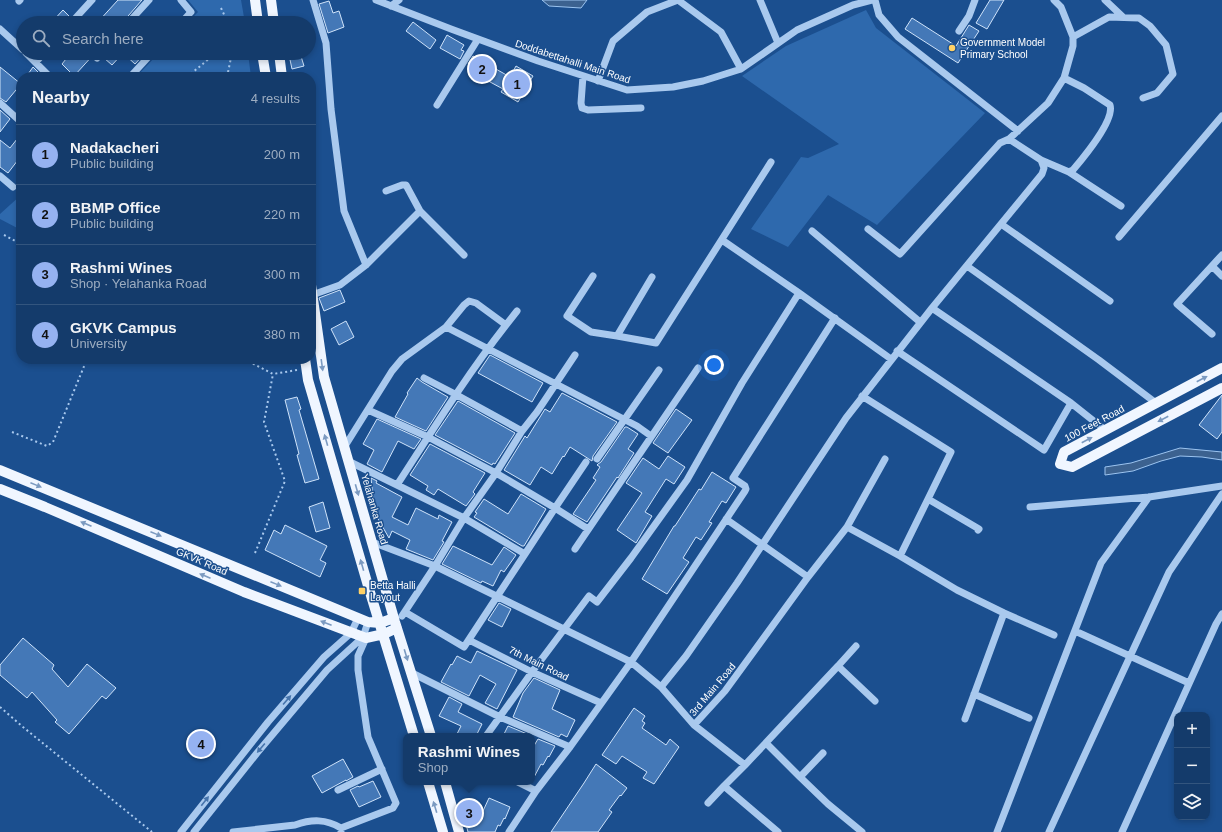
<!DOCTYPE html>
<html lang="en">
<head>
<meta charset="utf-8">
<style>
	body { margin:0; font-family:Helvetica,sans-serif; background:#1d4271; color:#f1f3f6 }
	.controls { position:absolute; right:12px; bottom:12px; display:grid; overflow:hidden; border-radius:8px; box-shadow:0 2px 6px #0003 }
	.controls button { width:36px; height:36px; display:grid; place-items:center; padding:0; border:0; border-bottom:1px solid #33557e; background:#143b6b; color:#f1f3f6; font:20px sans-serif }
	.you { position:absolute; left:714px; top:365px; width:14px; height:14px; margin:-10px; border:3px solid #fff; border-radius:50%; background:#1a73e8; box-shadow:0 0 0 6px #1a73e833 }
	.badge { display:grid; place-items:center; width:26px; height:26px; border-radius:50%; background:#95b2f1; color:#111; font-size:13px; font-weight:700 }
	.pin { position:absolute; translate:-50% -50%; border:2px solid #fff; box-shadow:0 1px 4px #0006 }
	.popup { position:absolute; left:403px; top:733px; width:132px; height:52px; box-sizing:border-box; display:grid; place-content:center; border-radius:8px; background:#143b6b; filter:drop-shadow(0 1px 3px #0005); font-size:13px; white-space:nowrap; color:#9dadc1 }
	.popup b { font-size:15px; color:#f1f3f6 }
	.popup::after { content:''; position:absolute; left:50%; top:100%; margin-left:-8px; border:8px solid transparent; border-top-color:#143b6b }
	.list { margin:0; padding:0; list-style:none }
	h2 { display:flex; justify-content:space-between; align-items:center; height:52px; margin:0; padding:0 16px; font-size:17px }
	h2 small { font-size:13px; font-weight:400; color:#9dadc1 }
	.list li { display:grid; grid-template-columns:26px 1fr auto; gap:12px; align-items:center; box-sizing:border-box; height:60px; padding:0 16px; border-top:1px solid #33557e }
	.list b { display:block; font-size:15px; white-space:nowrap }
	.list p { margin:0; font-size:13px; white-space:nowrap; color:#9dadc1 }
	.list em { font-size:13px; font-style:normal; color:#9dadc1 }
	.icon { flex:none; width:22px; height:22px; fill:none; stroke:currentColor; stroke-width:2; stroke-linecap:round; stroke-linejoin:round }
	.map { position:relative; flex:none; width:1222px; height:832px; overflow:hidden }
	.search { position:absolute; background:#143b6b; box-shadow:0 2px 6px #0003; left:16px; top:16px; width:300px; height:44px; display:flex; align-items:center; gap:10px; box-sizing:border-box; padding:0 14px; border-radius:22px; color:#9dadc1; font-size:15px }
	.panel { position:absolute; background:#143b6b; box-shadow:0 2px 6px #0003; left:16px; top:72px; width:300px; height:292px; border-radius:16px }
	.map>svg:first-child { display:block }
	.green { fill:#2e69ad }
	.water { fill:#3c6290; stroke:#9cc4f0 }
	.building { fill:#4478b7; stroke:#cfe3fa }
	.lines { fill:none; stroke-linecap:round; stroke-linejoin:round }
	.path { stroke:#a9c9ee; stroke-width:2; stroke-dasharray:2 3; stroke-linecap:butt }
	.minor { stroke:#a9c9ee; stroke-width:7 }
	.major { stroke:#f0f6ff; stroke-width:10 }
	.oneway { fill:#7b9ac1 }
	.oneway2 { fill:#4674ac }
	.poi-dot { fill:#ffd166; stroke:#1b4f8f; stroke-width:1.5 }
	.labels { text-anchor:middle; stroke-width:3; stroke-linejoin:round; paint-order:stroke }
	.poi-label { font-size:10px; fill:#fff; stroke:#1b4f8f; text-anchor:start }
	.street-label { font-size:10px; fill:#fff; stroke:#1b4f8f }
</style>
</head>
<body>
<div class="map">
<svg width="1222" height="832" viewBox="0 0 1222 832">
	<rect width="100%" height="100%" fill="#1b4f8f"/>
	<path class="green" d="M188,0H241L245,23H187L198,12Z
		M866,10L876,28L985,113L877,225L828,195L788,247L751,229L801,157L808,158L839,144L742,76L786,46Z
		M159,53H248L251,77H136Z
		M21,195V230L0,219V214Z"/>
	<path class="water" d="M542,0H587L581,8L549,6Z
		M1180,448L1222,452V460L1202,457L1180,456L1161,461L1133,471L1105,475V467L1131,463Z"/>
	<path class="building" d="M118,0H142L122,23H97Z
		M990,0H1004L987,29L976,23Z
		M329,1L333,13L339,11L344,27L328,33L319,4Z
		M63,10L70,17L66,23H51Z
		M912,18L956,46L969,25L979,31L958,63L905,29Z
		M413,22L436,40L430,49L406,31Z
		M447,35L464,45L461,50L464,51L460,59L440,48Z
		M59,53H95L74,76L62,64L66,59Z
		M106,53H123L112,65L104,58Z
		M123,53H145L135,64Z
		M295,53H300L304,66L292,69L289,55Z
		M473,56L510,77L516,66L533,76L518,102L501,92L503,89L468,70L471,65L468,64Z
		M0,67L21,84L6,102L0,98Z
		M33,67L43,77H26Z
		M0,110L10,119L0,132Z
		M21,134V156L8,173L0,167V140L10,148Z
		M340,290L345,302L324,311L319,298Z
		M346,321L354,337L339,345L331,329Z
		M490,355L543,383L532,402L478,373Z
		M417,378L422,382L448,397L426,431L395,417L408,394L407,393Z
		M562,393L617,422L593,456L592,461L570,447L564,457L563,456L552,474L541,467L530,485L504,470L525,436L527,438L545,409L550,412Z
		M1222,395V432L1217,439L1199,425Z
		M297,397L301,409L299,410L319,479L305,483L297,455L299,454L285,400Z
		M458,401L515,433L495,464L493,463L492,465L435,435Z
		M676,409L692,420L668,453L653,443Z
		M377,419L421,439L414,449L398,441L382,472L367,464L374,450L363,444Z
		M625,427H627L638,434L628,449L634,453L618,478L617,477L587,522L573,514L596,480L593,478L600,467L597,465L598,464L601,462Z
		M430,444L485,473L473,492L475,494L466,506L438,489L434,495L426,490L428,486L410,475Z
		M668,456L685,467L674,484L666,479L645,512L652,516L636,543L617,530L642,493L626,483L643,458L659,469Z
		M712,472L736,487L726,503L722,501L709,522L712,523L701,540L696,537L683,558L689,562L667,594L642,579L674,526H675L699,489L701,490Z
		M371,478L377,481L376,483L402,497L392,517L408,525L416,508L438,519L439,515L452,522L442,541L444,542L433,560L406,549L410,540L392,531L389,538L377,517V507L374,506Z
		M521,494L546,509L524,546H522L474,517L477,513L475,512L484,499L508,514Z
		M323,502L330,528L316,532L309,507Z
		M285,525L327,546L320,560L326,563L320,577L265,550L274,530L281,534Z
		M453,546L492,565L504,547L516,555L504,572L501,570L493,586L482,581L481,583L442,564Z
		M499,603L511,609L502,627L488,620Z
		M23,638L54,665L52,669L68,687L87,664L116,688L106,699L102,696L69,734L55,722L57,720L32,692L27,698L0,675V665Z
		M477,651L517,670L497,709L485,703L496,684L480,675L469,696L441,682L451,664L452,665L457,656L471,663Z
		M534,678L560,690L552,709L575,720L567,737L561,734L559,737L513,717L523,693Z
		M449,697L462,704L458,712L482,724L476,736H456L461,726L439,716Z
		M634,708L645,716L642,721L645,723L642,728L666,745L670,739L679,747L654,784L643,778L647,772L622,756L616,764L602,755Z
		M508,726L532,736H503Z
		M538,739L555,746L549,757L548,756L543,765L541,764L532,781V749Z
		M343,759L353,777L346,781V780L322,793L312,776Z
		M596,764L627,788L621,796L620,795L609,810L612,812L598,832H551L584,783Z
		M373,781L381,797L359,807L350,790L358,786L359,787Z
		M489,798L510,807L505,819L504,818L500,826L498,825L495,832H468L465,820H466L461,804L470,801L477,824Z"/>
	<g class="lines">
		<path class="path" d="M221,8L228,23
			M187,77L216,53
			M227,77L232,53
			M4,235L21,244
			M244,359L273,374L297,370
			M12,432L47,446L53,442L87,359
			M255,553L285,481L264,422L273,374
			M0,707L23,727L152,832"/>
		<path class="minor" d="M313,0L326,43L331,109L344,211L366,265
			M376,0L451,29L538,61L627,90L673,87L703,81L741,69L797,30L853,5L872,0
			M678,0L721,32L741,69
			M760,0L778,43
			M875,0L879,15L898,37L1018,131
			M1105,0L1123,17
			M19,1L20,0
			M391,6L399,0
			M71,23L92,0
			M128,23L149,0
			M181,23L191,12L181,0
			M0,29L23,50
			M959,31L969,16L975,0
			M1073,37L1109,17L1139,18L1150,26L1166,45L1173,74L1157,93L1143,98
			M26,53L50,77
			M97,58L101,53
			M36,62L44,53
			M583,76L581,103L582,108L588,110L641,108
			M130,77L152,53
			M598,81L613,41L647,12L678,0
			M0,103L21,122
			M437,105L478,39
			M1009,139L1048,103L1064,78L1073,46V37L1061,7L1054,0
			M1041,160L1069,172L1073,170C1083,158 1115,120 1110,105L1084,88L1064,78
			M1069,172L1121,206
			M0,176L13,187
			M386,191L402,185H406L420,211
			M1001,224L1110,301
			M812,231L920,322
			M1119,237L1222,116
			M722,240L799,293L891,359
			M967,266L1099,360L1156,403
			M1212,266L1222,276
			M593,276L567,316L591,332L617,336
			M652,277L617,336L656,343L771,162
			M312,295L340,285L366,265L420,211L464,255
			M932,308L1071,403L1105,430
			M835,318L733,478L745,486L746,489L745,491L631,662L661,687L686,656L737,583L846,418L932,308L1042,174L1044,168L1041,160L1009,139L1000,143L990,154L900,254L868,229
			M506,325L517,311
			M446,327L637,426L651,436
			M1212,334L1177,304L1222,255
			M897,351L1044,450L1071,403
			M424,378L455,394L522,431
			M862,396L951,452L928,499L979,529L978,530
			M368,410L428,437L496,473L555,508L586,462
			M345,446L392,371L402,359L446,327L464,305L469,301L476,303L506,325C466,376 432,431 397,485L348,461
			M597,459L659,370
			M885,459L847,527L900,556
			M397,485L464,518L525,554L464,647L405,612
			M928,499L900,556L957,590L1004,613L1054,635
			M1030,507L1149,497L1222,486
			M726,519L808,577L725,691L694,725L745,765L724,786L778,832
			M372,542L435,566L631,662L570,747L536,791L509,832
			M575,549L698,368
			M525,554L555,508L588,529
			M808,577L847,527
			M402,616L435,566L464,518L496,473L522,431L537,412L575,355
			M1075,631L1189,683
			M469,640L532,672L601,703
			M838,666L856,646
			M412,673L500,717L570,747
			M661,687L694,725
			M974,694L1029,718
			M965,719L1004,613
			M486,736L532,672L589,596L597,602L631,558L687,480L742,383L799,293
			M766,743L800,777
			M823,753L800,777L828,804L862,832
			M745,765L838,666L875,701
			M518,782L536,791
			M338,790L382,769
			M708,803L724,786
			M341,828L393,808L396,803L368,737L358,670V656L366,638
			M181,832L268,722L324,657L351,633L358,618
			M194,832L257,753L327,670L363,637L368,622
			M233,832L295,825C312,819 326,819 341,828V831
			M997,832L1101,563L1149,497
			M1049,832L1169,572L1222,494
			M1122,832L1216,624L1222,614"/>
		<path class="major" d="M255,0L258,23
			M271,0L274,23
			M262,53L266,77
			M279,53L282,77
			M311,285L324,377L395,622L431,736
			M305,359L308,380L369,589L414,736
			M1222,368L1064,452L1060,464L1072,467L1222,388
			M0,470L368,622L380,623L394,618
			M0,489L45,507L244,592L366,638L384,634L397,628
			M428,782L443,832
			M445,782L459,832"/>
	</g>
	<defs><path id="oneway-solid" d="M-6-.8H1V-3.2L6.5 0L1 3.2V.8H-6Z"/></defs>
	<g class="oneway">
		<use href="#oneway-solid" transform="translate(322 365) rotate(82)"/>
		<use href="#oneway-solid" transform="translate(1202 379) rotate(-28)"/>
		<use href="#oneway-solid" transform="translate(1163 419) rotate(152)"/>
		<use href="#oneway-solid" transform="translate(326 440) rotate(-106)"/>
		<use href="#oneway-solid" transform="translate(1087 440) rotate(-28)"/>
		<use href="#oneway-solid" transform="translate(36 485) rotate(22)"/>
		<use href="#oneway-solid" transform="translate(357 490) rotate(74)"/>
		<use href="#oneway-solid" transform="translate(86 524) rotate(-157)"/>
		<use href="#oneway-solid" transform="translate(156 534) rotate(22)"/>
		<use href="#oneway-solid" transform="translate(362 565) rotate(-106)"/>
		<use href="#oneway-solid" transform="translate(205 576) rotate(-157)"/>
		<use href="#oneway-solid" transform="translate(276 584) rotate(22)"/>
		<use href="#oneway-solid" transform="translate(326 623) rotate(-159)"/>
		<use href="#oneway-solid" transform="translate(406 655) rotate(73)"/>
		<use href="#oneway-solid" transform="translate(435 807) rotate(-107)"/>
	</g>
	<g class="oneway2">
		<use href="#oneway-solid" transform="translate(287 700) rotate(-49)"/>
		<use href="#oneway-solid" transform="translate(261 748) rotate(130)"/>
		<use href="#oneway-solid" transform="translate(205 801) rotate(-52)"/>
	</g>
	<g class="poi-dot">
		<circle cx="952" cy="48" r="4"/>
		<rect x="358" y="587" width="8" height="8" rx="2"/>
	</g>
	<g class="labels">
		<g class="poi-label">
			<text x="960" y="46">Government Model<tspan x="960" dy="12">Primary School</tspan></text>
			<text x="370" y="589">Betta Halli<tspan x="370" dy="12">Layout</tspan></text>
		</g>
		<g class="street-label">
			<text transform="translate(573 61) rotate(18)" y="4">Doddabettahalli Main Road</text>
			<text transform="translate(1094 423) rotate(-28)" y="4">100 Feet Road</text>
			<text transform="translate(375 509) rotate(74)" y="4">Yelahanka Road</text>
			<text transform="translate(202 561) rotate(23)" y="4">GKVK Road</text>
			<text transform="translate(539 663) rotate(26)" y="4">7th Main Road</text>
			<text transform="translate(712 689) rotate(-50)" y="4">3rd Main Road</text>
		</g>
	</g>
</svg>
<div class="controls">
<button>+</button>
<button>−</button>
<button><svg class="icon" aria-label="layers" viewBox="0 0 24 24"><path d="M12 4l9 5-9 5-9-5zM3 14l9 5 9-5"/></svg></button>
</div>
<div class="you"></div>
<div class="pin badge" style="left:517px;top:84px">1</div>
<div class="pin badge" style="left:482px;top:69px">2</div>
<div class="pin badge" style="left:469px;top:813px">3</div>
<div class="popup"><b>Rashmi Wines</b>Shop</div>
<div class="pin badge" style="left:201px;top:744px">4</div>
<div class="search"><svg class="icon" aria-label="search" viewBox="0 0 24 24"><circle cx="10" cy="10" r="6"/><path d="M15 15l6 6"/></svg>Search here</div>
<section class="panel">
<h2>Nearby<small>4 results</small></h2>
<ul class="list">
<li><span class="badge">1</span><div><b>Nadakacheri</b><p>Public building</p></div><em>200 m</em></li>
<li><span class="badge">2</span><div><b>BBMP Office</b><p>Public building</p></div><em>220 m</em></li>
<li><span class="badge">3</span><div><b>Rashmi Wines</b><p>Shop · Yelahanka Road</p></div><em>300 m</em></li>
<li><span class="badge">4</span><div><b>GKVK Campus</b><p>University</p></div><em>380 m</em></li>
</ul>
</section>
</div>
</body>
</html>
